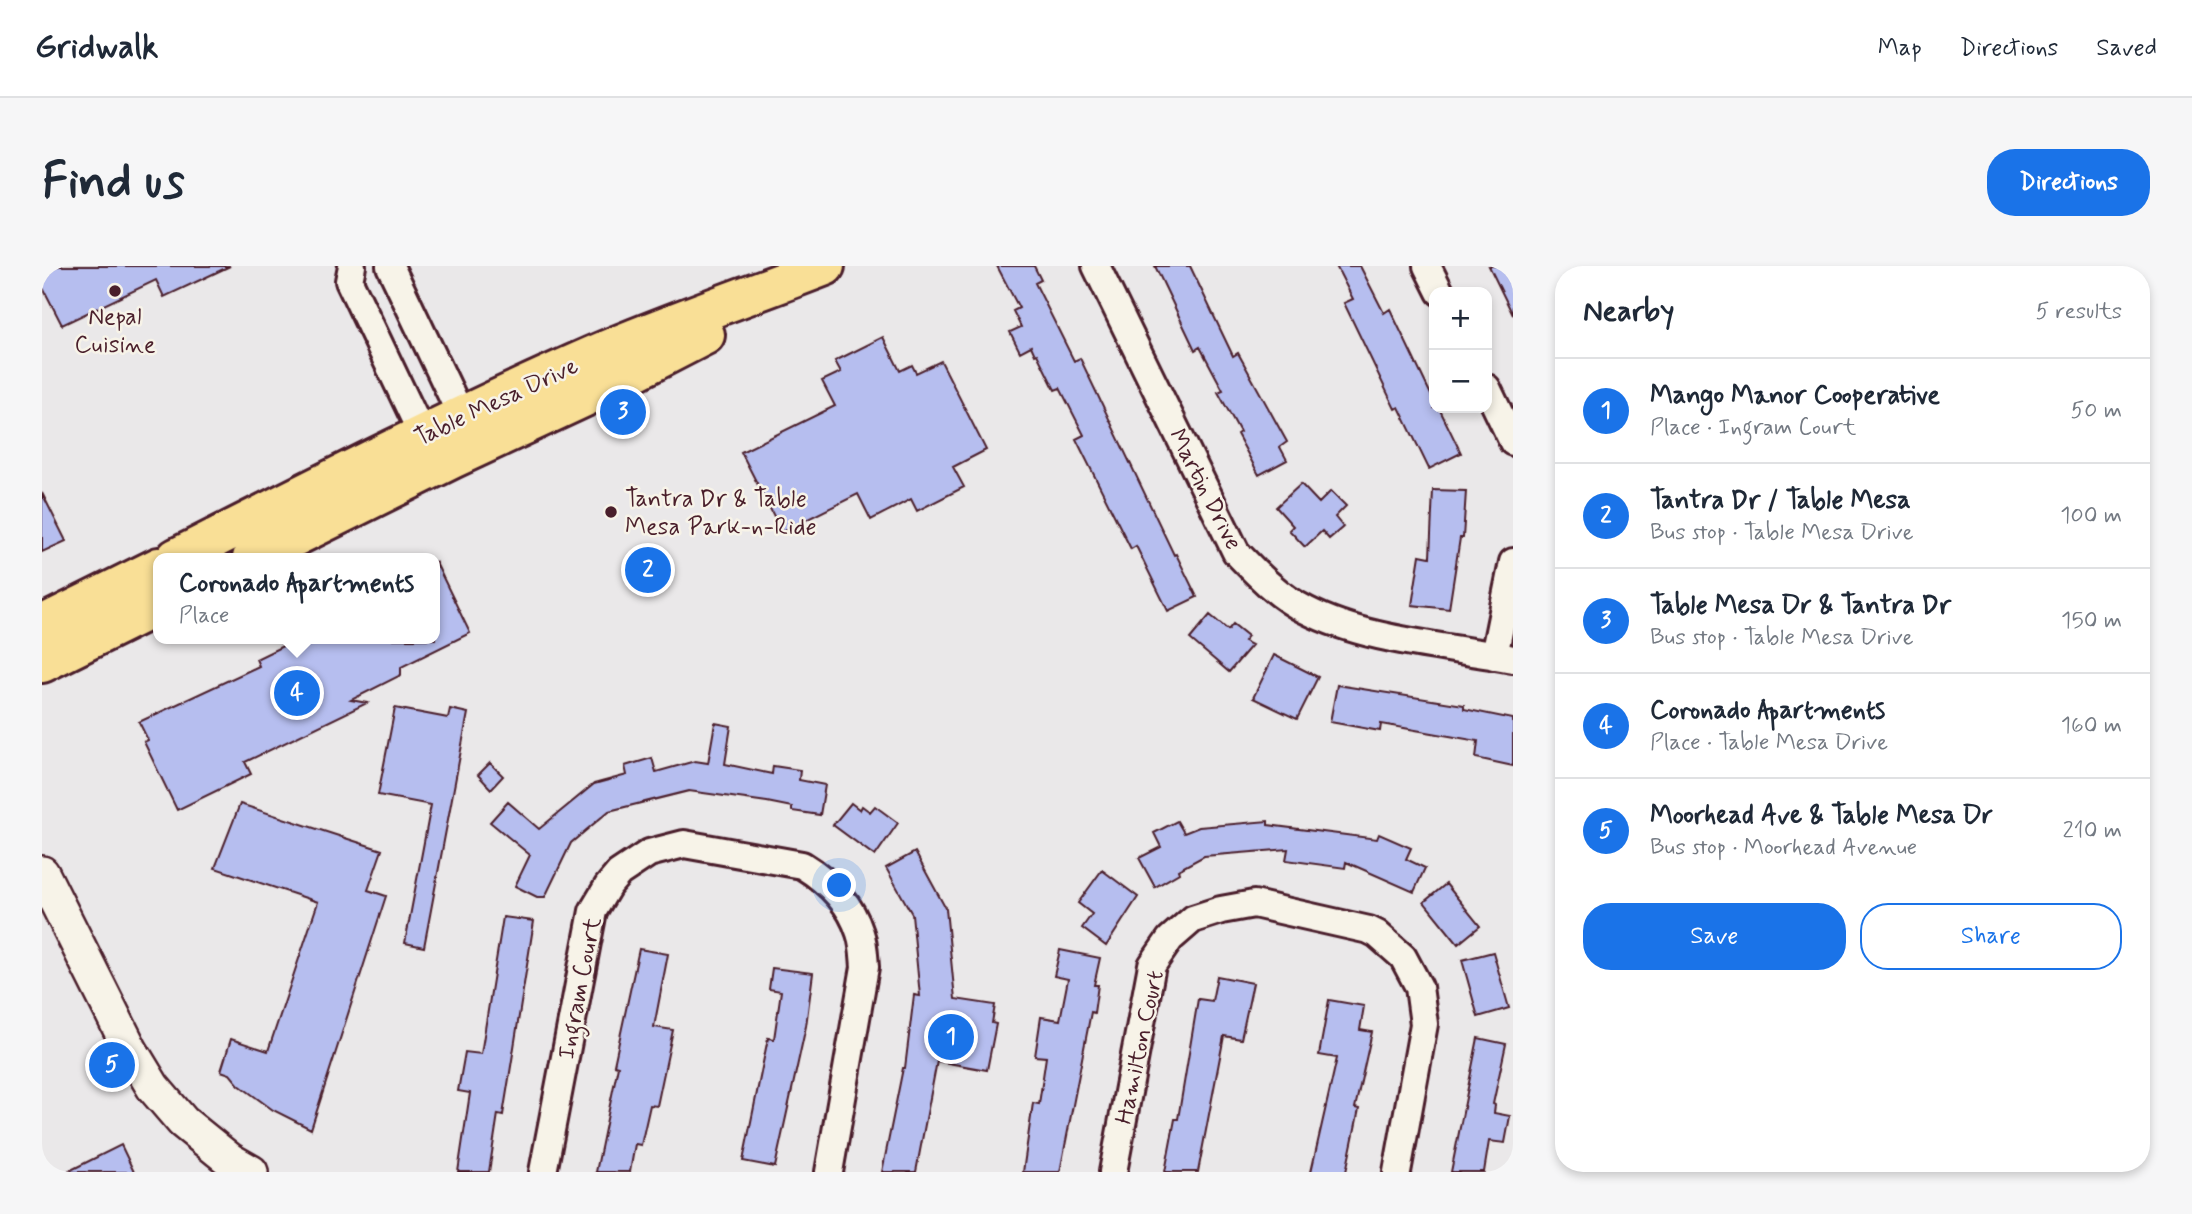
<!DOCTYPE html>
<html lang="en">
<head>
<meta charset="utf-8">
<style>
	body { margin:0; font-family:Mynerve,sans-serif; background:#f6f6f7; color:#1f2937 }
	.controls { position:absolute; right:21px; top:21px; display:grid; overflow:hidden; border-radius:14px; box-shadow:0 4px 10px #0003 }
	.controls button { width:63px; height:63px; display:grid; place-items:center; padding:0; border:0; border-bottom:2px solid #e0e1e3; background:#fff; color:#1f2937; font:35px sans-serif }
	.you { position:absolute; left:798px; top:620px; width:24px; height:24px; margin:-18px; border:5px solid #fff; border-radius:50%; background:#1a73e8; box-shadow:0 0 0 10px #1a73e833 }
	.badge { display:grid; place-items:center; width:46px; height:46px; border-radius:50%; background:#1a73e8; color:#fff; font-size:23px; font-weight:700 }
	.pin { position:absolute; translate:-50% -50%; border:4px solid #fff; box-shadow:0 2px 7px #0006 }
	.popup { position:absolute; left:111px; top:287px; width:287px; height:91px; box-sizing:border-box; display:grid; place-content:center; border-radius:14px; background:#fff; filter:drop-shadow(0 2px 5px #0005); font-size:23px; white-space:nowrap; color:#747a83 }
	.popup b { font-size:26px; color:#1f2937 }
	.popup::after { content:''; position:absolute; left:50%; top:100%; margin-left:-14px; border:14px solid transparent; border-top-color:#fff }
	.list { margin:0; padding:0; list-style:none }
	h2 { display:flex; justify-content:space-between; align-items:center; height:91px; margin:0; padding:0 28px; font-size:30px }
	h2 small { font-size:23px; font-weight:400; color:#747a83 }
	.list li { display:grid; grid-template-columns:46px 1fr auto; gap:21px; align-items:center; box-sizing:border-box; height:105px; padding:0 28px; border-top:2px solid #e0e1e3 }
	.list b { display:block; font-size:26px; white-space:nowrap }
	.list p { margin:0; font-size:23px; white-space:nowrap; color:#747a83 }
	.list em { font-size:23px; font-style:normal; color:#747a83 }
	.actions { display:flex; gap:14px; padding:21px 28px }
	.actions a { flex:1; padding:16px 0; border:2px solid #1a73e8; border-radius:28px; text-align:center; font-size:24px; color:#1a73e8 }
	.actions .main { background:#1a73e8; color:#fff }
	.map { position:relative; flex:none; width:1471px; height:906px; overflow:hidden; border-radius:28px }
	header { display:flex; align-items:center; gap:42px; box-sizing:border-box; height:98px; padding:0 35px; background:#fff; border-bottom:2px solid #e0e1e3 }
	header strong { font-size:33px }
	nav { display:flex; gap:38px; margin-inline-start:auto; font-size:24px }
	.intro { display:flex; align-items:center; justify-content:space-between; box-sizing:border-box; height:168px; padding:0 42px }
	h1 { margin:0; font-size:49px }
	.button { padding:18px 32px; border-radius:28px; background:#1a73e8; color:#fff; font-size:24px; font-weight:700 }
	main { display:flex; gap:42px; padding:0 42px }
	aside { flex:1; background:#fff; border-radius:28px; box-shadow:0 4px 10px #0003 }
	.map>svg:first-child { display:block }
	.building { fill:#b6beef; stroke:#4a1f2b; stroke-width:2 }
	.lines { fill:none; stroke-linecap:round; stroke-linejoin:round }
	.minor-casing { stroke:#4a1f2b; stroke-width:32 }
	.tertiary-casing { stroke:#4a1f2b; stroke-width:38 }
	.trunk-casing { stroke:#4a1f2b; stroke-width:44 }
	.minor { stroke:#f7f3e8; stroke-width:26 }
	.tertiary { stroke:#f7f3e8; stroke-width:33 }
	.trunk { stroke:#f9df96; stroke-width:38 }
	.poi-dot { fill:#4a1f2b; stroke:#f7f3e8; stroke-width:2.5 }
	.labels { text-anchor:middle; stroke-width:5; stroke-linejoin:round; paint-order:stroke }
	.poi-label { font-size:24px; fill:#4a1f2b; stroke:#f7f3e8 }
	.street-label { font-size:24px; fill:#4a1f2b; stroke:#f7f3e8 }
</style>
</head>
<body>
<header>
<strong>Gridwalk</strong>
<nav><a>Map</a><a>Directions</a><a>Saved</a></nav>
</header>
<div class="intro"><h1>Find us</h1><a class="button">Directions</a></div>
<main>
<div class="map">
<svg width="1471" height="906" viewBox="0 0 1471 906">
	<rect width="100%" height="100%" fill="#eae8e9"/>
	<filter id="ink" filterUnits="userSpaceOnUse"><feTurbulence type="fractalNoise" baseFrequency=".0143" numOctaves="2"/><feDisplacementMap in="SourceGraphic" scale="14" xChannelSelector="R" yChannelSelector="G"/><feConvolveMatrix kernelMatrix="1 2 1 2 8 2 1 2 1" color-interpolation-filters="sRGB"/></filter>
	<g filter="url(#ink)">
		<path class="building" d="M13,0H188L122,31L114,14L20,59L0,20V7Z
			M955,0H992L999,14L993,17L1032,95L1038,92L1132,289L1134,288L1155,331L1126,345L1094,280L1089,283L1034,173L1042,169L1018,122L1013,124L995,88L993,89L989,80L978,86L968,66L979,61L971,45L977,42Z
			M1113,0H1148L1191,90L1196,87L1245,176L1238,181L1245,194L1217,209L1195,168L1198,166L1176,126L1181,124L1158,81L1153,84Z
			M1294,0H1318L1342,47L1348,43L1392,135V142H1397L1419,187L1387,203L1357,141L1353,143L1302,37L1311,33Z
			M1447,0H1471V49Z
			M841,71L858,105L870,99L874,107L899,95L944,184L911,201L922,221L875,245L869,233L829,254L816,228L740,266L699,186L793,140L780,115L799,106L793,95Z
			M1259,218L1277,237L1289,225L1304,240L1293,251L1301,261L1287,273L1280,265L1263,281L1247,264L1251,260L1234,241Z
			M1391,224L1424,225L1421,272H1418L1407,343L1370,339L1378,289L1388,291Z
			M0,227L24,275L0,286Z
			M393,295L428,367L359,401V409L309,434L325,437L203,496L209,508L135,544L102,476L106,474L97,456L217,400L214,393L255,373H393Z
			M1168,349L1186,364L1191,358L1206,370L1202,375L1210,379L1187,406L1148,373Z
			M1232,389L1276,411L1255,453L1211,432Z
			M1295,419L1422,439V443L1471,453V500L1434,492L1436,475L1339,458L1338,465L1288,456Z
			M353,442L406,452L408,443L426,447L382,681L363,677L389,539L336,529Z
			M673,457L689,460L683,498L730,508L731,500L758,504L757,514L783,519L778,549L750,545V541L725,536L647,525L567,545L529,577L503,631H495L473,620L488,589L448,556L466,536L497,563L552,518L585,509L583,500L610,492L614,506L653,495L666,497Z
			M448,497L461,510L449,523L436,509Z
			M809,537L818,544L820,540L828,546L833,540L856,557L833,590L791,559Z
			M198,538L340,584L326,624L344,630L269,863L231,844L197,819L188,808L179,805L189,773L226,785L276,636L173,602Z
			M1135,555L1142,567L1157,561L1226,555V559L1335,573L1337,568L1369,582L1364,593L1383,602L1372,626L1304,596L1303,602L1244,594L1246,583L1162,590L1136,604L1137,607L1113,621L1097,592L1119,581L1112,567Z
			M873,586L904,643L913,733L953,739L950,757L954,758L945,804L895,795L874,906H840L861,802H863L872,729L878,730L870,648L844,602Z
			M1060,604L1096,631L1064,680L1040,662L1050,648L1036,637Z
			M1404,618L1438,660L1416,678L1382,636Z
			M461,651L492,655L470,794L461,849L456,848L447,906H416L428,827L416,825L423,786L439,788Z
			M597,683L626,688L612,761L631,764L615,840L608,839L599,879L593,878L588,906H554L576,800L572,799Z
			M1018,684L1058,692L1052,719H1056L1052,747L1049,746L1018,906H981L991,837L997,838L1004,791L993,790L999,751L1018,754L1026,713L1012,710Z
			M1451,686L1467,742L1436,751L1420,694Z
			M730,702L771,707L764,760L733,901L701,895L726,772L732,773L739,725L727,723Z
			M1175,710L1211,717L1199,773L1182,770L1156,906H1123L1133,853H1136L1156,733L1170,735Z
			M1287,734L1322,740L1318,764L1330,766L1313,842L1317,843L1304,906H1269L1295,792L1277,789Z
			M1436,772L1464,778L1451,838L1453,839L1452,847L1468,850L1463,877L1447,875L1442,906H1409Z
			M79,879L92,906H25Z"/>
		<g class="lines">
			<g class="minor-casing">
				<path id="minor" d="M310,0L307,15L380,168L393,178
					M348,0L419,149L417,164
					M1054,0L1194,286C1215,308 1237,331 1264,344C1324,375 1405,380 1471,393
					M1385,0L1398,26
					M1445,122L1471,176
					M1452,390L1471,296
					M501,906L551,645L566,620L577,607L607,587L642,578L760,599C786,615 809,638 818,667C822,678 822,690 823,701L787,906
					M1071,906L1110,699L1128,673L1151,653L1179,644L1212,638L1327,664L1335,668L1361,691L1377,721L1382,758L1355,906"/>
			</g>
			<g class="tertiary-casing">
				<path id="tertiary" d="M0,607L88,783L111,821L141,856L188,894L209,906"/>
			</g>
			<g class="trunk-casing">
				<path id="trunk" d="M134,292C272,222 409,152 550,90C626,57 706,30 783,0
					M210,292L412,192L545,130L663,69
					M0,359L117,301
					M0,397L117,339"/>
			</g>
			<use href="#minor" class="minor"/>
			<use href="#tertiary" class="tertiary"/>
			<use href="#trunk" class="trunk"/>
		</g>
	</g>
	<g class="poi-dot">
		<circle cx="73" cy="25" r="7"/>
		<circle cx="569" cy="246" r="7"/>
	</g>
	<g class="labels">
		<g class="poi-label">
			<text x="73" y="58">Nepal<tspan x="73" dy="28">Cuisine</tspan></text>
			<text x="583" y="240" text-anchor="start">Tantra Dr &amp; Table<tspan x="583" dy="28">Mesa Park-n-Ride</tspan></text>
		</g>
		<g class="street-label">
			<text transform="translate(454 135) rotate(-25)" y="8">Table Mesa Drive</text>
			<text transform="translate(1164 223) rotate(63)" y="8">Martin Drive</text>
			<text transform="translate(537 722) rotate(-79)" y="8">Ingram Court</text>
			<text transform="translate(1097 781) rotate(-78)" y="8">Hamilton Court</text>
		</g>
	</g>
</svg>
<div class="controls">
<button>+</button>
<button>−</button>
</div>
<div class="you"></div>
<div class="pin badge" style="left:909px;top:771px">1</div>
<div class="pin badge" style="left:606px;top:304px">2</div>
<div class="pin badge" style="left:581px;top:146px">3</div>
<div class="pin badge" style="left:255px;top:427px">4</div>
<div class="popup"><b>Coronado Apartments</b>Place</div>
<div class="pin badge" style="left:70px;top:799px">5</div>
</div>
<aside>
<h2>Nearby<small>5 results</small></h2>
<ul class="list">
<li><span class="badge">1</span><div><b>Mango Manor Cooperative</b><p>Place · Ingram Court</p></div><em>50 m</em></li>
<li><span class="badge">2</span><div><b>Tantra Dr / Table Mesa</b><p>Bus stop · Table Mesa Drive</p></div><em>100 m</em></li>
<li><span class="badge">3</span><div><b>Table Mesa Dr &amp; Tantra Dr</b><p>Bus stop · Table Mesa Drive</p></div><em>150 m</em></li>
<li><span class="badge">4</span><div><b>Coronado Apartments</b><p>Place · Table Mesa Drive</p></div><em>160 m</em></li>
<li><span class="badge">5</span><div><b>Moorhead Ave &amp; Table Mesa Dr</b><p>Bus stop · Moorhead Avenue</p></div><em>210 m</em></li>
</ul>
<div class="actions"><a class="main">Save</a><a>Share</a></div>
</aside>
</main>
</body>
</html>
